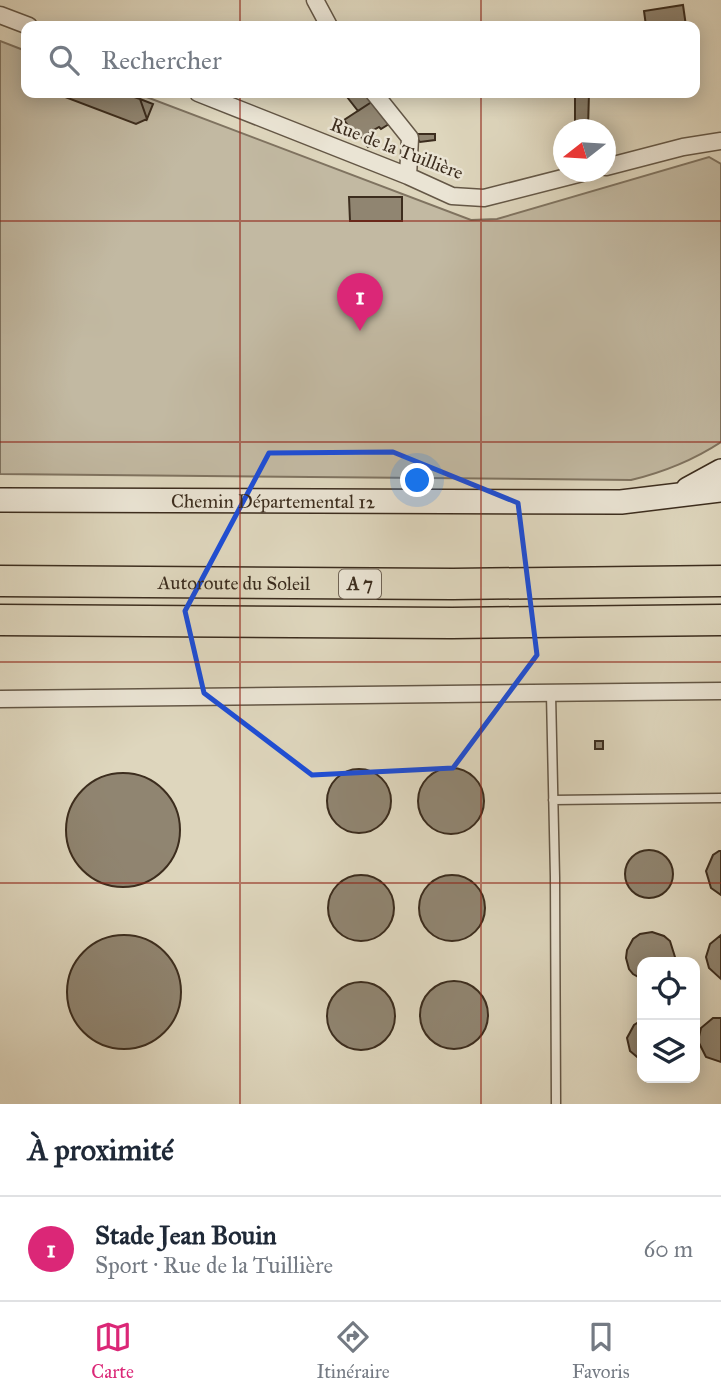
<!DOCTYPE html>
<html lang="fr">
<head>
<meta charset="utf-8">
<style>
	body { margin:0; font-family:"IM FELL Great Primer",serif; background:#f6f6f7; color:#1f2937 }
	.controls { position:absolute; right:21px; bottom:21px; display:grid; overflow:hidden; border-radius:14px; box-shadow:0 4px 18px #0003 }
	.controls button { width:63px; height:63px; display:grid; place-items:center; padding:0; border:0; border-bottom:2px solid #e0e1e3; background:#fff; color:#1f2937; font:35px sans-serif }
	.compass { position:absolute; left:553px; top:119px; width:63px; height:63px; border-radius:50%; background:#fff; box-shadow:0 4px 18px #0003; rotate:253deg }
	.you { position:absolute; left:418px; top:481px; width:24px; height:24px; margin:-18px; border:5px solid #fff; border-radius:50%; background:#1a73e8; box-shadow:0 0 0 10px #1a73e833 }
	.badge { display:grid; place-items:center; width:46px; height:46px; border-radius:50%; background:#db2777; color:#fff; font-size:23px; font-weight:700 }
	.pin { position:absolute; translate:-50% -58px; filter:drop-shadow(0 2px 4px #0008) }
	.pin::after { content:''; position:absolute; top:37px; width:24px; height:21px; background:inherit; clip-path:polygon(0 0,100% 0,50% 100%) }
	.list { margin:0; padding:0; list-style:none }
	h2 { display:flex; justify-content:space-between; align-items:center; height:91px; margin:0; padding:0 28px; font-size:30px }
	h2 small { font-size:23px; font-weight:400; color:#747a83 }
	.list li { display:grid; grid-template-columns:46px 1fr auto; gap:21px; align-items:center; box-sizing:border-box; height:105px; padding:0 28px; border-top:2px solid #e0e1e3 }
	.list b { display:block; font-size:26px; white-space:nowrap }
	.list p { margin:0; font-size:23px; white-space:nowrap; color:#747a83 }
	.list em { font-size:23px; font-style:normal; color:#747a83 }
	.icon { flex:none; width:38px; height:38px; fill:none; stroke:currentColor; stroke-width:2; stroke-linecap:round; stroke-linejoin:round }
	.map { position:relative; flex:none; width:721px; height:1104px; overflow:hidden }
	.search { position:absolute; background:#fff; box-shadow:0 4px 18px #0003; left:21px; right:21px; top:21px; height:77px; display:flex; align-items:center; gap:18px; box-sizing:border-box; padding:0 24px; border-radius:14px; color:#747a83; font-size:26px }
	.sheet { height:196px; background:#fff }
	nav { display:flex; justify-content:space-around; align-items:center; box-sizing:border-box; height:98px; border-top:2px solid #e0e1e3; background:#fff; font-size:19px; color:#747a83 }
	nav a { display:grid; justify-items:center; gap:4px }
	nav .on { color:#db2777 }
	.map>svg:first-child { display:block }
	.green { fill:#c2b9a2; stroke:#7f7360; stroke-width:2 }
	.building { fill:#908571; stroke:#3c2d1e; stroke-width:2 }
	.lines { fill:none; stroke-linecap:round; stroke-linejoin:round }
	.lane-casing { stroke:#645746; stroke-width:11 }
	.street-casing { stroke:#645746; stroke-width:19 }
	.secondary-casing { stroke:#3c2d1e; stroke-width:26 }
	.highway-casing { stroke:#3c2d1e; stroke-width:33 }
	.lane { stroke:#eae4d4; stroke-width:8 }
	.street { stroke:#eae4d4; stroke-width:16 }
	.secondary { stroke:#eae4d4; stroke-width:23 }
	.highway { stroke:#ded6bd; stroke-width:30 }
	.marked { fill:none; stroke:#1d4ed8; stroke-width:5; stroke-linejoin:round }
	.grid { fill:none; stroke:#8f2418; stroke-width:2; stroke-opacity:0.55 }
	.labels { text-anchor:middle; stroke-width:5; stroke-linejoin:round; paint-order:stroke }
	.shield { fill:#eae4d4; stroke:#706455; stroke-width:2 }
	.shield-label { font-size:18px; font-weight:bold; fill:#3c2d1e }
	.street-label { font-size:19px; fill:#3c2d1e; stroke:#eae4d4 }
</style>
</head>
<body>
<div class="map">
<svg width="721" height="1104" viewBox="0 0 721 1104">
	<rect width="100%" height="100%" fill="#ded6bd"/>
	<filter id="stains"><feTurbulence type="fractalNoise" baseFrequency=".00286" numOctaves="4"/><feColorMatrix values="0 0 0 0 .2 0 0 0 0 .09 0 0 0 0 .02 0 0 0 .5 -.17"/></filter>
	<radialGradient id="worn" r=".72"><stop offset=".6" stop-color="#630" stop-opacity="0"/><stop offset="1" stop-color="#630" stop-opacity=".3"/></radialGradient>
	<path class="green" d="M0,41L26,51V93H136L471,220L497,219L709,157L721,164V442C692,461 664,472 631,480L0,474Z"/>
	<path class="building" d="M683,5L686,26H646L644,11Z
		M67,93H123L140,99L147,119L136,124L65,97Z
		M344,93H367L373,101L358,111Z
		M575,93H589L588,128H575Z
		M140,99L153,104L147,119Z
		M373,101L389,124L381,129L379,127L367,134L374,143L368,147L361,137L358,139L344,120Z
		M414,134H435V140L420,142Z
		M349,197H402V221H350Z
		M595,741H603V749H595Z
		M418 801a33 33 0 1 1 66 0a33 33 0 1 1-66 0Z
		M327 801a32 32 0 1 1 64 0a32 32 0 1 1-64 0Z
		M66 830a57 57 0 1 1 114 0a57 57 0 1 1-114 0Z
		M625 874a24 24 0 1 1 48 0a24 24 0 1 1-48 0Z
		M719,851H721V895L711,888L706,871L713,855Z
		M419 908a33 33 0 1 1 66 0a33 33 0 1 1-66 0Z
		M328 908a33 33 0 1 1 66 0a33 33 0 1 1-66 0Z
		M652,932L664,936L670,941L675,957L674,962H642V979L633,974L629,969L626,958L627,950L633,939L640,934Z
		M721,935V979L709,968L706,957L710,944Z
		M67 992a57 57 0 1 1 114 0a57 57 0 1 1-114 0Z
		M420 1015a34 34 0 1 1 68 0a34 34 0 1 1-68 0Z
		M327 1016a34 34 0 1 1 68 0a34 34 0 1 1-68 0Z
		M713,1018H721V1062L706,1057L698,1041L701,1028Z
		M642,1020V1061L630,1051L627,1038L634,1025Z"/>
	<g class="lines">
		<g class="lane-casing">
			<path id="lane" d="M551,694L555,877L556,1104
				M553,800L721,798"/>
		</g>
		<g class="street-casing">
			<path id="street" d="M315,0L329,26
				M0,15L29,26
				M198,93L408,176L452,196L484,198L586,172
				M374,93L410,138L408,176
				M606,167L683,147L721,141
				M0,699L721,691"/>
		</g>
		<g class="secondary-casing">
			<g id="secondary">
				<path d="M688,489L721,471"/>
				<path id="s1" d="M0,500L621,502L721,490"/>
			</g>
		</g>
		<g class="highway-casing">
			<g id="highway">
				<path id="s2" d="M0,581L453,584L721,581"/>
				<path d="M0,620L452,623L721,620"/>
			</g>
		</g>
		<use href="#lane" class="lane"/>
		<use href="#street" class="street"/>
		<use href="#secondary" class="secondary"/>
		<use href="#highway" class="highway"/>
	</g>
	<path class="marked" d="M393,452L518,503L537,655L453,768L312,775L204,693L185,611L269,453Z"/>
	<path class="grid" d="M240,0V26M481,0V26M240,93V1104M481,93V1104M0,221H721M0,442H721M0,662H721M0,883H721"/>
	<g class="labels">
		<rect class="shield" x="339" y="569.5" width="42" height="29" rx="5"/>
		<g class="shield-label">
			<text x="360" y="590">A 7</text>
		</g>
		<g class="street-label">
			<text transform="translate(397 148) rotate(21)" y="7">Rue de la Tuillière</text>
			<text dy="7" stroke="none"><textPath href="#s1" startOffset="273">Chemin Départemental 12</textPath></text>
			<text dy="7" stroke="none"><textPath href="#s2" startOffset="234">Autoroute du Soleil</textPath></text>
		</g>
	</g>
	<rect width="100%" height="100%" filter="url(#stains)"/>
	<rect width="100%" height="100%" fill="url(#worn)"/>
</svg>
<div class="controls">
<button><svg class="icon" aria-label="locate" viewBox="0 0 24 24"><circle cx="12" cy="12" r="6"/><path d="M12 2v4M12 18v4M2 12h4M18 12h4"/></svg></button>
<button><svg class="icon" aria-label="layers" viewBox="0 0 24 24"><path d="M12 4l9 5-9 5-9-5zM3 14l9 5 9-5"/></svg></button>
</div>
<svg class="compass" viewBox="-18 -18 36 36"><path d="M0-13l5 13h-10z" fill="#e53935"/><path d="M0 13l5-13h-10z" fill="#747a83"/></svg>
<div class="you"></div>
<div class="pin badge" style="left:360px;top:331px">1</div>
<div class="search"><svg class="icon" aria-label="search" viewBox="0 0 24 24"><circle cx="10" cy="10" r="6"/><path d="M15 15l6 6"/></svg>Rechercher</div>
</div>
<section class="sheet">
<h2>À proximité<small></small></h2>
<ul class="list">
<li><span class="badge">1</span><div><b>Stade Jean Bouin</b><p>Sport · Rue de la Tuillière</p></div><em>60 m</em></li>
</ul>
</section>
<nav>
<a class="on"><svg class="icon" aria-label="map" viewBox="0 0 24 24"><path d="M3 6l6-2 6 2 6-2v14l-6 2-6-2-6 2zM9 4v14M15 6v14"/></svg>Carte</a>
<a><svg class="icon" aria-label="directions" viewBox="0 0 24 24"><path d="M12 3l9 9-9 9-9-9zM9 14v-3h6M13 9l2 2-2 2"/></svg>Itinéraire</a>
<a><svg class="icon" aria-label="saved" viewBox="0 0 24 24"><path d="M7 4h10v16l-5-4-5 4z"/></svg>Favoris</a>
</nav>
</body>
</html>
